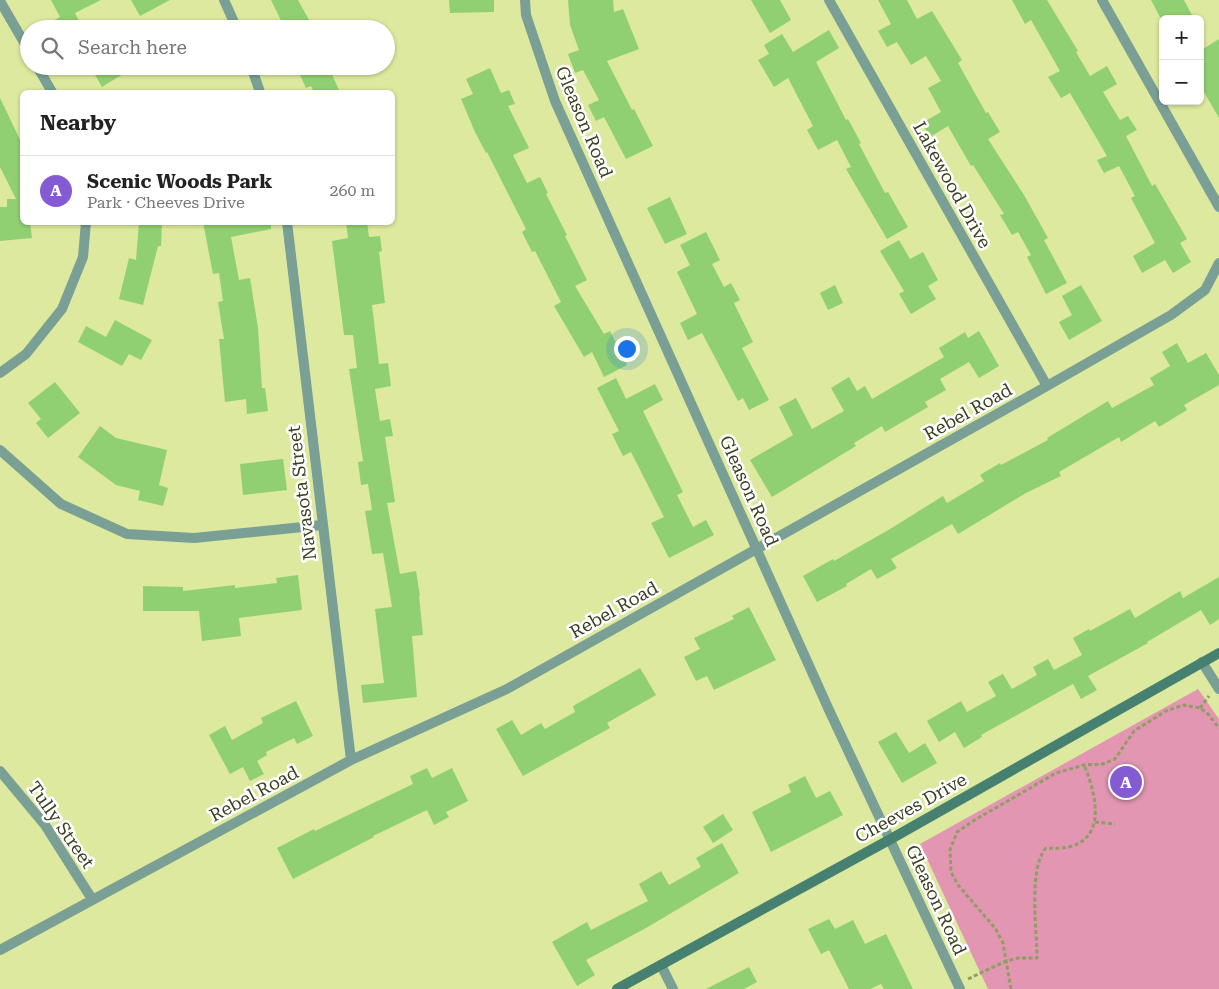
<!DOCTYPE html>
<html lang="en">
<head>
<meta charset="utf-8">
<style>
	body { margin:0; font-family:"Roboto Serif",serif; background:#f6f6f6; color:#222 }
	.controls { position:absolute; right:15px; top:15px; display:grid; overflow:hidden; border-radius:8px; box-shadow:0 1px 4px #0004 }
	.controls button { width:45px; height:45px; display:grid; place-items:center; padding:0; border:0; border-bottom:1px solid #e0e0e0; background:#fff; color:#222; font:25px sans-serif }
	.you { position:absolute; left:626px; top:348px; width:18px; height:18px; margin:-12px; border:4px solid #fff; border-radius:50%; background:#1a73e8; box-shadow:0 0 0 8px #1a73e833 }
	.badge { display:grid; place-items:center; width:32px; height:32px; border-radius:50%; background:#855bd4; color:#fff; font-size:16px; font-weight:700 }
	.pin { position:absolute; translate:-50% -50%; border:2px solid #fff; box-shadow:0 1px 5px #0006 }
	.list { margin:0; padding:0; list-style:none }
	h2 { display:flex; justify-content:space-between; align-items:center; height:65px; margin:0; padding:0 20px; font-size:21px }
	h2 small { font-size:16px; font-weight:400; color:#767676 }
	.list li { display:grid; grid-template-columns:32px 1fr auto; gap:15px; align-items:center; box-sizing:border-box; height:70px; padding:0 20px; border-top:1px solid #e0e0e0 }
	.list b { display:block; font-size:19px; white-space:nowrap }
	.list p { margin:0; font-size:16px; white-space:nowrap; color:#767676 }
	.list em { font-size:16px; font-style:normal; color:#767676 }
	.icon { flex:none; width:28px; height:28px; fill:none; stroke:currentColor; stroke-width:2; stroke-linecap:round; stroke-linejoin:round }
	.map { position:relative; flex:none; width:1219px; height:989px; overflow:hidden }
	.search { position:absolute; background:#fff; box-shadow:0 1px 4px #0004; left:20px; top:20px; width:375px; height:55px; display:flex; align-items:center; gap:12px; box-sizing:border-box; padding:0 18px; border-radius:28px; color:#767676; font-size:19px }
	.panel { position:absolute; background:#fff; box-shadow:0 1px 4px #0004; left:20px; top:90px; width:375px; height:135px; border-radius:8px }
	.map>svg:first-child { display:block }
	.green { fill:#e296b2 }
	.building { fill:#91d072 }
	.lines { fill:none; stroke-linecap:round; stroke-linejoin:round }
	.path { stroke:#929c65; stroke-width:3; stroke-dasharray:4 2.5; stroke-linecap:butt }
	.street { stroke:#7a9f95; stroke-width:10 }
	.secondary { stroke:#458071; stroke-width:10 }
	.labels { text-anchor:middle; stroke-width:5; stroke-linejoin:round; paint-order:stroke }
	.street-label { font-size:18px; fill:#3a3f20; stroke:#fff }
</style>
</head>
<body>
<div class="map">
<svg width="1219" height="989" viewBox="0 0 1219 989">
	<rect width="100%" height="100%" fill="#dce99e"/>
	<path class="green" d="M1198,689L1219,719V989H988L920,844Z"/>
	<path class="building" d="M51,0H101L75,13L83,29H38L60,17Z
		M131,0H170L140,16Z
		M271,0H298L314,29H285Z
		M449,0H494V12L450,13Z
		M568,0H613L614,12L623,9L639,49L607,61L632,110L634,109L653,146L626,159L604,117L596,121L588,105L599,100L583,70L575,73L568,54L579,50L570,25Z
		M751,0H780L791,20L770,33Z
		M878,0H907L917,19L932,11L962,60L958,63L986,113L988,112L1000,132L988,139L1024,195L1048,238L1044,240L1067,283L1046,294L1027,257L1031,255L1018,232L1012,235L1000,215L1004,214L973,165L971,166L948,126L930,137L922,123L941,112L928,88L941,81L926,56L911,65L897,42L887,47L878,31L891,24Z
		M1012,0H1047L1078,51L1076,52L1090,76L1107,66L1117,84L1103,92L1120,120L1128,116L1137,130L1126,136L1152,186L1155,184L1187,239L1180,243L1191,262L1173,273L1165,260L1142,273L1133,256L1155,243L1131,198L1135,196L1119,166L1104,173L1097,160L1107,156L1070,93L1061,98L1048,77L1060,71L1031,20L1025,24Z
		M1151,0H1184L1194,19H1161Z
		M829,30L839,48L816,62L846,120L848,119L861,143L859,144L885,193L888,192L908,227L887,239L846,169L851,167L837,140L818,150L807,130L813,126L788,78L774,87L758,60L769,54L764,45L782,34L793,52Z
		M1219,39V118L1200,85V51Z
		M90,66H136L102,87Z
		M296,66H328L340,92H314L311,86L306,88Z
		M490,68L501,93L509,90L515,104L508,106L529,148L513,155L527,183L540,177L548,193L546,194L567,235L565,236L587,280L575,286L604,334L610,331L627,365L604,377L592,352L584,357L554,306L561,302L535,251L532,252L522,232L526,229L487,152L486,153L475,132L461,99L473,94L466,79Z
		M0,98L22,144V222H30L32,238L0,241V207H7V199H16L0,167Z
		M670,197L687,234L665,244L647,208Z
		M139,222H162L161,246H158L143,305L119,299L129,258L136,260Z
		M203,222H271V229L231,237L239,280L250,278L258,328L262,388H265L268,411L247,414L246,399L225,402L219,339H224L218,302L223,301L219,273L213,274Z
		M346,222H367L369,237L380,236L382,251L379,252L385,303L372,305L379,364L388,363L391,386L375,389L380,421L390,419L393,436L385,437L395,502L387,503L400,574L416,571L420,596H419L423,635L412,636L417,697L363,703L361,685L384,683L375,609L392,607L383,553L372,554L365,511L372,510L368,484L361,485L358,462L363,461L349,369L357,368L353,335H344L332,241L348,238Z
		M706,232L720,260L712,264L724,287L731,283L740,300L734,303L753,342L742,348L769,400L749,410L743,398L738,401L702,333L688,340L680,323L697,314L677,272L690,265L680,245Z
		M899,240L910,259L923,252L938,280L928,286L936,299L911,314L899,294L904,291L880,251Z
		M835,285L843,303L828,310L820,293Z
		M1081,285L1102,321L1069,340L1059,322L1072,315L1062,296Z
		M115,320L152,340L141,360L129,354L122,366L78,342L86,326L106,337Z
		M979,331L999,366L979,378L969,362L940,379L946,390L925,402L928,407L885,432L882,426L854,443L856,446L772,497L750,460L793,435L779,407L796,398L812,429L844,411L831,388L849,377L857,391L865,386L872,399L944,357L939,348L965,332L968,338Z
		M1177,343L1188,363L1206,353L1219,375V385L1184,405L1187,410L1159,427L1155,421L1121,442L1119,437L1059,472L1061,476L1026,493L958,534L952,524L891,559L897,568L877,579L871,569L846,584L847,586L817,602L803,576L833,559L834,561L890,529L943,496L947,503L984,481L980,475L1000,463L1001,465L1048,440L1047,438L1108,401L1112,408L1154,385L1150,378L1170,366L1162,352Z
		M616,378L626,399L655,384L663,400L643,411L683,492L677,495L693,527L706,520L714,535L669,558L651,523L664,517L631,452L623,456L612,434L619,431L597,388Z
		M55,382L80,413L48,438L36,423L41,419L28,403Z
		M100,426L116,438L167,450L159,485L168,488L163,506L138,500L140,491L116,485L78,457Z
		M283,459L287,490L243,495L240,464Z
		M298,575L302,610L239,618L241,636L202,641L199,611H143V586L183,587V591L235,585V588L277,583L276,578Z
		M1219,577V619L1210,625L1201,610L1147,642L1148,643L1088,676L1097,690L1081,699L1073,684L981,735L982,737L964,748L955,732L939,742L927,721L961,701L967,712L996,696L988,682L1003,674L1012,689L1037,675L1033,667L1048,659L1054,670L1082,655L1073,638L1089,629L1090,631L1130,609L1135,618L1180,591L1183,598Z
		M749,607L776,660L714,690L707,676L696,681L684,657L700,649L694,638L734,619L732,616Z
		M640,668L656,695L607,723L610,728L523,776L496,729L512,720L521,735L541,723L545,729L575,712L573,706Z
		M296,701L313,736L297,744L294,738L266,752L267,755L257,761L264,774L250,781L243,767L230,774L209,735L225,726L232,740L263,723L261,718Z
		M896,732L909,753L925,743L937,763L902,783L878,742Z
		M427,768L432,778L452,768L468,801L446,812L449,817L434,825L427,810L373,836L374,837L293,879L277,848L314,829L315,831L413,784L410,776Z
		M805,776L816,798L830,791L843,815L771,852L752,812L791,792L788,785Z
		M723,814L733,830L713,843L703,827Z
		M722,843L739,873L646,928L586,960L595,975L577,986L552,942L587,922L591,930L648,901L639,884L661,871L669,885L701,867L696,858Z
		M829,919L835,929L853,920L865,944L886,934L913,989H884L881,984L870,989H849L829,950L821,954L808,929Z
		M749,967L757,982L744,989H706Z"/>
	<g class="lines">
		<path class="path" d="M1200,708L1209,696
			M1095,822L1115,824
			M968,979L1006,961L1018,958H1037C1037,931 1028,868 1046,848C1106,853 1101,805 1084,765
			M1011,989L1003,943L995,928L958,885L951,872L950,850L957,832L973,821L1056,773L1084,765L1103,764L1115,759L1134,731L1166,711L1184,705L1200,708L1208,714L1219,728"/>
		<path class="street" d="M224,0L237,29
			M525,0L526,15L555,101L829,710L960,989
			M829,0L1047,386
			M1102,0L1219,207
			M0,1L29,51
			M37,66L52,92
			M251,66L260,92
			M287,222L351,760
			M0,373L26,354L62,309L83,257L86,222
			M0,450L61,504L127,534L194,538L322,525
			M1202,662L1219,689
			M0,771L45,825L92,899
			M0,950L351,760L507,689L1047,386L1171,315L1205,290L1219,263
			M661,965L673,989"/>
		<path class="secondary" d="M617,989L889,840L1219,653"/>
	</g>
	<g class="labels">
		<g class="street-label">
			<text transform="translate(584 122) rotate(67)" y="6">Gleason Road</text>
			<text transform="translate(952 185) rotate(61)" y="6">Lakewood Drive</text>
			<text transform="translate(968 412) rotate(-29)" y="6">Rebel Road</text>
			<text transform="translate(749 491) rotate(66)" y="6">Gleason Road</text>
			<text transform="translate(302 493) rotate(-97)" y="6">Navasota Street</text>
			<text transform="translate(614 610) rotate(-29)" y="6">Rebel Road</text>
			<text transform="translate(254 794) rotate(-28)" y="6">Rebel Road</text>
			<text transform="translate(911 808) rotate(-29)" y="6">Cheeves Drive</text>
			<text transform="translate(61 825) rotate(55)" y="6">Tully Street</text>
			<text transform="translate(936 900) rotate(65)" y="6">Gleason Road</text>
		</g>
	</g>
</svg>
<div class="controls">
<button>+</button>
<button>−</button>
</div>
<div class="you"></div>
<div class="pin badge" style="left:1126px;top:782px">A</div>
<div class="search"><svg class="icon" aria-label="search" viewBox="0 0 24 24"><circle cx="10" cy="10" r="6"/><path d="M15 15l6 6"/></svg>Search here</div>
<section class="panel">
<h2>Nearby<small></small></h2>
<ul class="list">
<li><span class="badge">A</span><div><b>Scenic Woods Park</b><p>Park · Cheeves Drive</p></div><em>260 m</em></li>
</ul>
</section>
</div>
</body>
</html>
